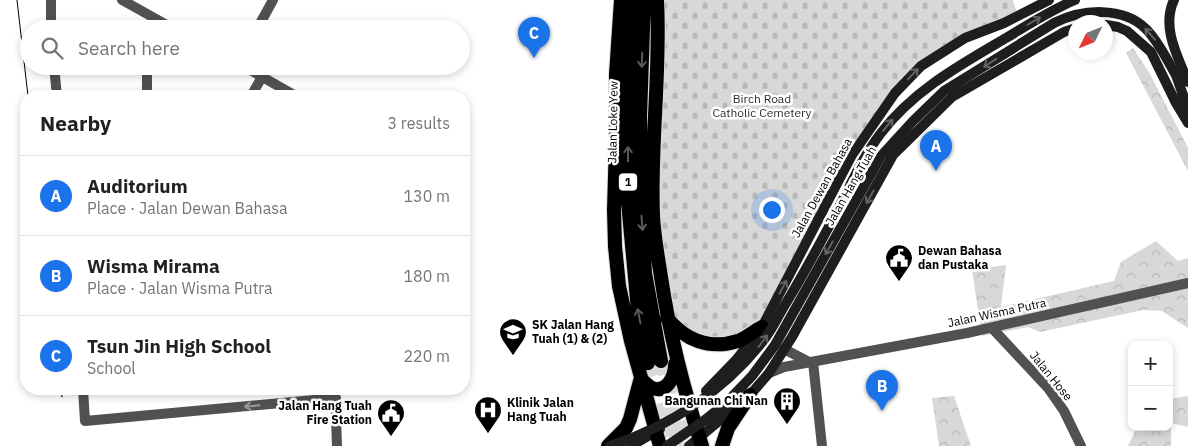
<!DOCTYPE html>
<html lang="en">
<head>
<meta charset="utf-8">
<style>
	body { margin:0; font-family:"IBM Plex Sans",sans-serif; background:#f2f2f2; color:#202124 }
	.controls { position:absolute; right:15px; bottom:15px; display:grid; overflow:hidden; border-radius:10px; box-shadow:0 2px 8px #0003 }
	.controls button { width:45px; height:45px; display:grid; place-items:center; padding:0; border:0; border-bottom:1px solid #e0e0e0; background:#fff; color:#202124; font:25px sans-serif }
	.compass { position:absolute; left:1068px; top:15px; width:45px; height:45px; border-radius:50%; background:#fff; box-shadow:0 2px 8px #0003; rotate:227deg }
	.you { position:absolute; left:771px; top:209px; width:18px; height:18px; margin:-12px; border:4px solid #fff; border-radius:50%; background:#1a73e8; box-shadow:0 0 0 8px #1a73e833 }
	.badge { display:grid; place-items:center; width:32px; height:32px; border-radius:50%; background:#1a73e8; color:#fff; font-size:16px; font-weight:700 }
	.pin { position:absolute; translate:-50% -41px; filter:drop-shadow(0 1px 2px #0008) }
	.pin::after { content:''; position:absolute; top:26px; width:18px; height:15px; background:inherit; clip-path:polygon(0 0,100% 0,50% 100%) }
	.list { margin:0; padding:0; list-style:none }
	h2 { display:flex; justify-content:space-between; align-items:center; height:65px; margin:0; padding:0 20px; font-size:21px }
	h2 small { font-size:16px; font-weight:400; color:#757577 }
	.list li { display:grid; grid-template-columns:32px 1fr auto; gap:15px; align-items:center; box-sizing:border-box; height:80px; padding:0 20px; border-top:1px solid #e0e0e0 }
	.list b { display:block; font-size:19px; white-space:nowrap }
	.list p { margin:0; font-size:16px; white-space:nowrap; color:#757577 }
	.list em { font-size:16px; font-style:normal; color:#757577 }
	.icon { flex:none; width:28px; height:28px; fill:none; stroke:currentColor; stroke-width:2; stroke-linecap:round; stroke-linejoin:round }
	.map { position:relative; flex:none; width:1188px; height:446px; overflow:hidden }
	.search { position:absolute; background:#fff; box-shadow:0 2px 8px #0003; left:20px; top:20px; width:450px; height:55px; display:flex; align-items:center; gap:12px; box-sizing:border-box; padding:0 18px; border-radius:28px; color:#757577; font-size:19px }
	.panel { position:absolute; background:#fff; box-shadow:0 2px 8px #0003; left:20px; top:90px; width:450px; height:305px; border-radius:20px }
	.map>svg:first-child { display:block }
	.forest { fill:url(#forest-crowns) }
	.cemetery { fill:url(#cemetery-stones) }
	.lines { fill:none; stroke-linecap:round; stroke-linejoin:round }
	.trunk-tunnel { stroke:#d9d9d9; stroke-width:14; stroke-dasharray:14 7; stroke-linecap:butt }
	.trunk-casing { stroke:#dbdbdb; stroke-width:16 }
	.minor { stroke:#515151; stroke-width:10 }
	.tertiary { stroke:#515151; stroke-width:10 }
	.secondary { stroke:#1e1e1e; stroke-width:10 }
	.trunk { stroke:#000; stroke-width:14 }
	.tram { stroke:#000; stroke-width:1 }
	.secondary-bridge { stroke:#1e1e1e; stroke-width:10 }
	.oneway { stroke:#626262 }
	.oneway2 { stroke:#595959 }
	.oneway3 { stroke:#979797 }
	.labels { text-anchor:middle; stroke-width:5; stroke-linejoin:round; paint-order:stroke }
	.shield { fill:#fff; stroke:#4c4c4c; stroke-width:1 }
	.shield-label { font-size:11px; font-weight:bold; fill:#000 }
	.park-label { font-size:12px; fill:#2f2f2f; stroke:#fff }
	.street-label { font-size:12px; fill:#000; stroke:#fff }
	.poi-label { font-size:12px; font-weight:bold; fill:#000; stroke:#fff; text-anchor:start }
</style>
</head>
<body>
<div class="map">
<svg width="1188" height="446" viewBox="0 0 1188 446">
	<defs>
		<pattern id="forest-crowns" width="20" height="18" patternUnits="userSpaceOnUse" patternTransform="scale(1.25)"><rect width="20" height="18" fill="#d8d8d8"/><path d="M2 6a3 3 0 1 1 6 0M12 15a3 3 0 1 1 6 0" fill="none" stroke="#b8b8b8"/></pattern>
		<pattern id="cemetery-stones" width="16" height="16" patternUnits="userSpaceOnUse" patternTransform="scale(1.25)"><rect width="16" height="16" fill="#d8d8d8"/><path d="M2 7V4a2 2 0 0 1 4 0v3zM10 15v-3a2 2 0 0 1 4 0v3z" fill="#b8b8b8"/></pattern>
	</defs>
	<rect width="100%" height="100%" fill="#fff"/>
	<path class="forest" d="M1133,48L1150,74L1188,148V171L1126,53Z
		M1156,241L1178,261L1188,258V328L1162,311L1143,310L1040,332L1028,327L982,336L972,270L1006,265L1001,307L1114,281L1121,262Z
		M954,396L971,446H939L932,398Z
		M1188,396V427L1171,423V446H1128L1137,427H1169V399Z"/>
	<path class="cemetery" d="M661,0H1013L1018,16L921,66L885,106L772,308L745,336L711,343L667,317L658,234Z"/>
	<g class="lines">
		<path class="trunk-tunnel" d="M661,361L686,446
			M648,363L672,446"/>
		<g class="trunk-casing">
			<path id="trunk" d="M621,0L616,75V142L614,210L615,246L619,286L631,341L660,446
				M631,0L628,113V202L638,310L648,363
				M644,0L640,117L641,206L645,273L661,361
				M657,0C661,72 650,144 653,216C654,236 658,257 661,277C670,337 683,388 702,446
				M667,318C685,340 709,350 738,341C746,338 754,331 762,327
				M641,379C644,382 647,385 650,387C666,396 675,377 675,364
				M608,446L626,428L630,419L640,381
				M722,446L728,428L750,395"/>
		</g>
		<path class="minor" d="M122,0L174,29
			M51,29V0
			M257,29L273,0
			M54,66L57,96
			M147,66V96
			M243,66L296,96
			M251,96L262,77
			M992,328L1048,388L1064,411L1081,446
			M813,362L822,446
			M83,389L85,421L336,398
			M335,389L337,446"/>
		<path class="tertiary" d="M784,349L809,362
			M769,373L784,367L967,333L1188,283"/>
		<path class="secondary" d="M1174,0C1161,27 1178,57 1188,82
			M1106,25L1118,27L1127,31L1151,52L1176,103L1188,123
			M1176,75L1188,109
			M706,391L736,360L762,327L852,155L895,93L921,66L965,38L1004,23L1049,0
			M631,446L660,429
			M689,446L750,395L769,373L792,337L893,155L952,97L1064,32L1076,28"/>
		<use href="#trunk" class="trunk"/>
		<path class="tram" d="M17,0L28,96
			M61,389L62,397"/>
		<path class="secondary-bridge" d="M610,446C670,426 724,391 763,341C771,331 777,319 783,308C801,279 817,249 833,219C848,191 861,159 881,133C914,90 960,65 1006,38C1028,25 1051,10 1075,0
			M667,446L705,420L725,404L752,376L775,345L881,156L913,121L944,91L1054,23C1082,9 1123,6 1146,29C1159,42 1167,60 1176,75"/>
	</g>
	<defs><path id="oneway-shaft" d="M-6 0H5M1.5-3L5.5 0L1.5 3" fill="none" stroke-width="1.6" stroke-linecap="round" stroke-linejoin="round" transform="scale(1.25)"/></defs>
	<g class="oneway">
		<use href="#oneway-shaft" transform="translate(1034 21) rotate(-30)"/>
		<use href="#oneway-shaft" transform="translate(1150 34) rotate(-131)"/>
		<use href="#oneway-shaft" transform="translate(990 63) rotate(147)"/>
		<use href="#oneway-shaft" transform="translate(913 74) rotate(-46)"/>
		<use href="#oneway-shaft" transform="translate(888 125) rotate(-50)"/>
		<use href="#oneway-shaft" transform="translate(870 197) rotate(119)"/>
		<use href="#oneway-shaft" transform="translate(829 248) rotate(119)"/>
		<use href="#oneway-shaft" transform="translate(783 287) rotate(-62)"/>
		<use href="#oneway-shaft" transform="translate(763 341) rotate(-53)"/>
	</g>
	<g class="oneway2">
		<use href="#oneway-shaft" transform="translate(642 60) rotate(92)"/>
		<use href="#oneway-shaft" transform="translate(628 154) rotate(-90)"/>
		<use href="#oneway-shaft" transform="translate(642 223) rotate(86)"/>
		<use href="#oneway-shaft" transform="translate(639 316) rotate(-101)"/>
	</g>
	<use class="oneway3" href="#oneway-shaft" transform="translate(252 406) rotate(175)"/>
	<defs>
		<g id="civic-pin" transform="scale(1.4375)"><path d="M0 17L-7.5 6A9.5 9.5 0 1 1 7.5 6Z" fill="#000" stroke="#fff"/><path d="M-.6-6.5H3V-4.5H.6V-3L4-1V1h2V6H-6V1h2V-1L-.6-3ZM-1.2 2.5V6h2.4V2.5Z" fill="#fff"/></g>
		<g id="school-pin" transform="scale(1.4375)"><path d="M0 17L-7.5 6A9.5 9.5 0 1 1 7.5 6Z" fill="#000" stroke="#fff"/><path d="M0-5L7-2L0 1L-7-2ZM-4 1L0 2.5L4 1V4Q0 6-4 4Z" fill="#fff"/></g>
		<g id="building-pin" transform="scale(1.4375)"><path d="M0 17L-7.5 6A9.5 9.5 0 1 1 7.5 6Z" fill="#000" stroke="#fff"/><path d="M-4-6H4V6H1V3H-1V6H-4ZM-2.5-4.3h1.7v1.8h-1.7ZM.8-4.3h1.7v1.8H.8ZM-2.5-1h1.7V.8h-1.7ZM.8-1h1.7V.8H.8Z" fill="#fff"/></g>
		<g id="hospital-pin" transform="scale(1.4375)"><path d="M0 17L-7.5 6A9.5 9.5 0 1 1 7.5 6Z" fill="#000" stroke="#fff"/><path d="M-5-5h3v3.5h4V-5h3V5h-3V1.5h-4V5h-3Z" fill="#fff"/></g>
	</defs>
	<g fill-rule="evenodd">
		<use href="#civic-pin" x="899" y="258"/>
		<use href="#school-pin" x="513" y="332"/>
		<use href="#building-pin" x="787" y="401"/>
		<use href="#hospital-pin" x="488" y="410"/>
		<use href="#civic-pin" x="391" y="413"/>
	</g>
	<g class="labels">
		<rect class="shield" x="619" y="173.5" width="18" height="17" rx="4"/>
		<g class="shield-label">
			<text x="628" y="186">1</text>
		</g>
		<g class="park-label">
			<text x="762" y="103">Birch Road<tspan x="762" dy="14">Catholic Cemetery</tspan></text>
		</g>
		<g class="street-label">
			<text transform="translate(613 122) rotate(-89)" y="4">Jalan Loke Yew</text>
			<text transform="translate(851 186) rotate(-60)" y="4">Jalan Hang Tuah</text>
			<text transform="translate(822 188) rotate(-61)" y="4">Jalan Dewan Bahasa</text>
			<text transform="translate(997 313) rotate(-12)" y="4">Jalan Wisma Putra</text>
			<text transform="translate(1051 376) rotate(51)" y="4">Jalan Hose</text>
		</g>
		<g class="poi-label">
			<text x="918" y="255">Dewan Bahasa<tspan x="918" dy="14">dan Pustaka</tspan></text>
			<text x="532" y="329">SK Jalan Hang<tspan x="532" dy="14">Tuah (1) &amp; (2)</tspan></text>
			<text x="768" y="405" text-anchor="end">Bangunan Chi Nan</text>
			<text x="507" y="407">Klinik Jalan<tspan x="507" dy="14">Hang Tuah</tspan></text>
			<text x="372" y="410" text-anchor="end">Jalan Hang Tuah<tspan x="372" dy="14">Fire Station</tspan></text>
		</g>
	</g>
</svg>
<div class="controls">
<button>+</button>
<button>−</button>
</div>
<svg class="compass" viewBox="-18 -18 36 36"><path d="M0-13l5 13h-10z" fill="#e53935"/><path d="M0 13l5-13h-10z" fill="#757577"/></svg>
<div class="you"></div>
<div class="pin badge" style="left:936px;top:171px">A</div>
<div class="pin badge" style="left:882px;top:411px">B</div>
<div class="pin badge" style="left:534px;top:58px">C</div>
<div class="search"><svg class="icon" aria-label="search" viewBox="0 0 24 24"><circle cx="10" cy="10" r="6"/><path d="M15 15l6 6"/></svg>Search here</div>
<section class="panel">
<h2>Nearby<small>3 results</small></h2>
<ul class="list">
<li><span class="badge">A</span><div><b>Auditorium</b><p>Place · Jalan Dewan Bahasa</p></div><em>130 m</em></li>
<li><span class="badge">B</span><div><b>Wisma Mirama</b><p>Place · Jalan Wisma Putra</p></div><em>180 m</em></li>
<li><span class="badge">C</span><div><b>Tsun Jin High School</b><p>School</p></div><em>220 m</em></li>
</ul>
</section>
</div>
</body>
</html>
